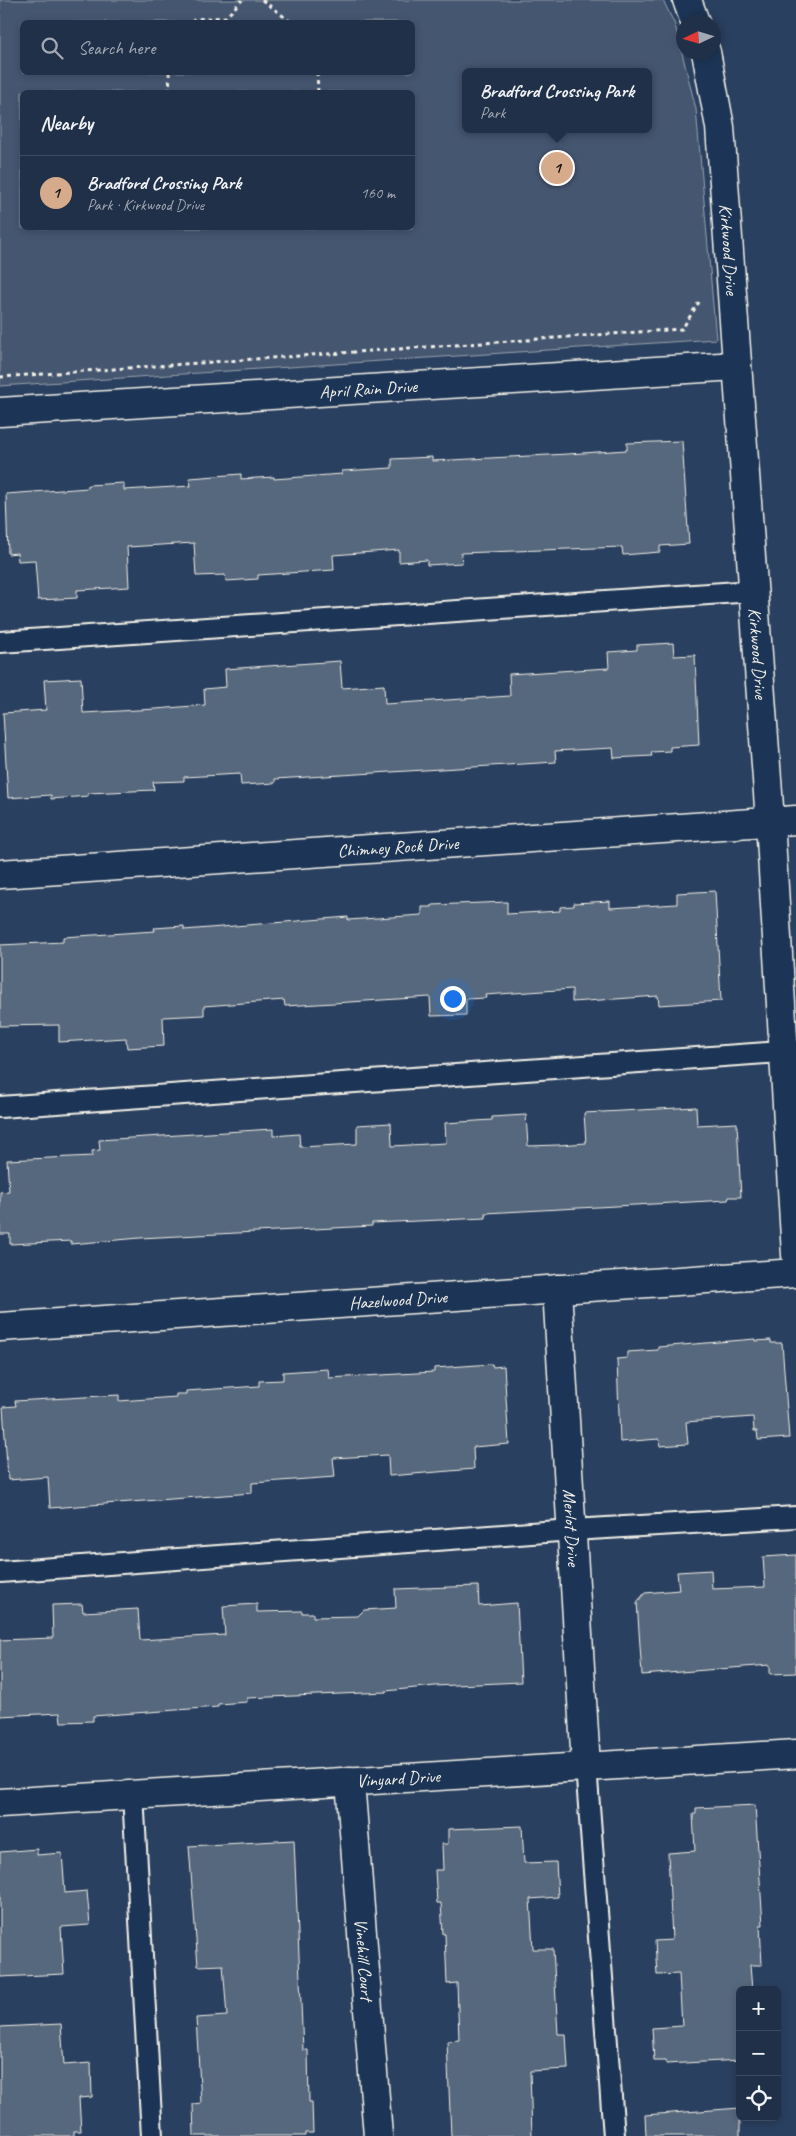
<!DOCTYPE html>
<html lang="en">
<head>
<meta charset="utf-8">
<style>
	body { margin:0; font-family:Caveat,sans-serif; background:#2d3c52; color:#f1f3f6 }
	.controls { position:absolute; right:15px; bottom:15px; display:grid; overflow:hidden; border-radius:8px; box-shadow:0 2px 8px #0003 }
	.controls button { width:45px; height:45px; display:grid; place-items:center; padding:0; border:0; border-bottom:1px solid #3d4b60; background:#203048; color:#f1f3f6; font:25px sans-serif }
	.compass { position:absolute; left:676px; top:15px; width:45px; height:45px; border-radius:50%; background:#203048; box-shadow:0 2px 8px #0003; rotate:266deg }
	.you { position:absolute; left:452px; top:998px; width:18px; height:18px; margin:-12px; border:4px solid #fff; border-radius:50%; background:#1a73e8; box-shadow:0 0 0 8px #1a73e833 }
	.badge { display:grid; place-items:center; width:32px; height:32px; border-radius:50%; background:#d6ab8b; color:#111; font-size:16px; font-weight:700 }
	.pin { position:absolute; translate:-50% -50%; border:2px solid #fff; box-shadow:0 1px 5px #0006 }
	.popup { position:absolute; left:462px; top:68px; width:190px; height:65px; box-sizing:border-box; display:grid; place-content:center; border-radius:8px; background:#203048; filter:drop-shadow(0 1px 4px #0005); font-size:16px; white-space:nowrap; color:#a2a9b4 }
	.popup b { font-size:19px; color:#f1f3f6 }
	.popup::after { content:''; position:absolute; left:50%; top:100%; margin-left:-10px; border:10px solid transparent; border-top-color:#203048 }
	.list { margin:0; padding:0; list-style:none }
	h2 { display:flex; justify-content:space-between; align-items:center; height:65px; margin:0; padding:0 20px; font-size:21px }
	h2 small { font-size:16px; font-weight:400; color:#a2a9b4 }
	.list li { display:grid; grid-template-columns:32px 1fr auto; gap:15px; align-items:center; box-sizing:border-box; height:75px; padding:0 20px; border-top:1px solid #3d4b60 }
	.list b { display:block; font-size:19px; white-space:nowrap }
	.list p { margin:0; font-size:16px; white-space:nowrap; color:#a2a9b4 }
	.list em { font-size:16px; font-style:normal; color:#a2a9b4 }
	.icon { flex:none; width:28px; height:28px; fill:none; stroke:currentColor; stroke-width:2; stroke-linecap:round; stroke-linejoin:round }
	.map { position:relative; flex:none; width:796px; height:2136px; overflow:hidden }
	.search { position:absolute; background:#203048; box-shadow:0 2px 8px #0003; left:20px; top:20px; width:395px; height:55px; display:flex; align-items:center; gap:12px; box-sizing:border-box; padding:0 18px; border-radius:8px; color:#a2a9b4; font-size:19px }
	.panel { position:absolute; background:#203048; box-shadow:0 2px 8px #0003; left:20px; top:90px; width:395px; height:140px; border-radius:8px }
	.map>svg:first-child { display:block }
	.green { fill:#445771; stroke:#9ca4ac; fill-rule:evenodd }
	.building { fill:#56677d; stroke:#f4f1e8 }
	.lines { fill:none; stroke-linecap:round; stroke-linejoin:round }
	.service-casing { stroke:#f4f1e8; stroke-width:24 }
	.minor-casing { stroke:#f4f1e8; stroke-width:31 }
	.path { stroke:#f4f1e8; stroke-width:3; stroke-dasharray:4 4; stroke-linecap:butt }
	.service { stroke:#1d3557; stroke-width:20 }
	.minor { stroke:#1d3557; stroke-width:28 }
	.labels { text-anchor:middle; stroke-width:5; stroke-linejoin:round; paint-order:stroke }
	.street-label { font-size:18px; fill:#f4f1e8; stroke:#1d3557 }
</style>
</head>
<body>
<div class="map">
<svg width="796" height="2136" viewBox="0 0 796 2136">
	<rect width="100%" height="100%" fill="#2a4060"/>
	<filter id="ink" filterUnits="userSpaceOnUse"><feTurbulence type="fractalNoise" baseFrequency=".02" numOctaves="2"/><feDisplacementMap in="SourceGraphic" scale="10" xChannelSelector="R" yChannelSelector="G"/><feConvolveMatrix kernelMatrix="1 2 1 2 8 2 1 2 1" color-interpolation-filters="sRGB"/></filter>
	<g filter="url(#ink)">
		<path class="green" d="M0,0H663L675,25L696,109L716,339L0,386ZM22,22H412V72H22ZM466,72H648V129H466ZM22,92H412V228H22Z"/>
		<path class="building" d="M682,441L689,544L660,546V552L623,555L622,547L461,553L462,563L427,565V560L399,562V550L333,555L334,570L258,575V579L226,581L225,575L196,576L194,543L127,547L129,587L77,590V598L38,600L35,560L18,561L17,553L8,554L6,494L88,488V485L124,483V490L191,486L190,478L241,474V479L274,477V479L342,474V471L392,468V459L432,457V461L568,454L627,450V443Z
			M673,643L674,656L695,655L699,745L670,747V751L651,752L652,756L614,758L613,748L555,751L556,762L275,779V783L241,785L240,774L184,777V781L153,782L154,790L88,793V796L51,799V795L8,798L3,713L46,710L44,680L81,678L83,713L156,709L205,705L204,689L226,687L225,669L340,661L342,688L384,685L385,704L510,696L509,674L609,668L608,652L637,650V645Z
			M715,891L721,1001L659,1005L658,996L572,1002V989L485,995L486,998L466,999V1015L431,1016L430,997L285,1006L284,1000L204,1006V1015L163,1017L164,1046L127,1048L126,1038L59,1042V1025L0,1026V945L63,942V937L155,931L154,928L184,926V930L348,917V920L422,915V907H432V905L507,902V914L560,911V907L574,906V903L610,901V908L677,904V893Z
			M696,1107L697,1125L737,1123L741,1197H729L728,1200L485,1213L486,1218L372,1223V1226L140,1238L71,1244V1241L10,1244V1234H0V1192L9,1191L7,1160L93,1156L92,1151L100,1150L99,1140L273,1129V1136L299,1134L300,1147L357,1144V1125L391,1123L392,1146L446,1143L445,1123L492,1120V1117L526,1115L528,1146L559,1145L586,1143L584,1113Z
			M755,1339V1341L771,1340V1343H782L789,1438L758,1440L757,1431H754L753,1417L686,1422L688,1444L660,1446L659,1439L620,1442L617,1359L627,1358V1352L658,1350V1347Z
			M492,1364L493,1367L504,1366L509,1444L473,1447L474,1469L389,1476L388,1455L333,1458L335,1477L252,1483V1493L50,1508L48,1477L8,1480L3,1407L16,1406L15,1401L119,1395V1401L176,1397V1394H186V1391L259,1386V1381L283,1380V1372L328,1369L329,1378L434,1372V1368Z
			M796,1555V1673L770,1674V1665L642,1675L637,1602L645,1593L679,1590L677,1572L711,1570L712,1589L765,1587L763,1557Z
			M478,1586L479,1606L517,1603L521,1682L435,1686L386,1691V1692L247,1698V1702L218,1704V1707L93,1716V1721L61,1722L60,1713L0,1716V1640L53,1638L52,1605L82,1604L83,1612L138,1609L140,1640L225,1635L223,1606L257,1604V1612L302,1611V1613H313V1617L358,1616L364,1610L396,1608L395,1589Z
			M755,1805L763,1925H760L762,1965H750L752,1990H740V2060L666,2064V2061H654L652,2028L682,2026L679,1974L657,1975L655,1941L672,1940L668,1853L695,1851L693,1814H696V1808Z
			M522,1826L524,1863L556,1862L558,1897L530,1899L533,1949H553L558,2034H566L568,2069L530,2071L532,2136H451L447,2041L459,2040L457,1983L447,1984L445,1934H443L441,1903H437L435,1870H443L442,1844H448V1829Z
			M294,1840L303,2050H308L309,2102H312L313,2133H305V2136H194L193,2104L201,2103L196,2018L227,2016L223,1965L198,1966L189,1846Z
			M37,1849V1855L62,1853L65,1893L87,1891L90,1925L61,1927L64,1974L0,1977V1852Z
			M61,2024L64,2065L91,2063L92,2097L79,2098L81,2131H74V2136H0V2027Z
			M740,2108V2136H646L645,2115Z"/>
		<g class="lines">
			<g class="service-casing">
				<path id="service" d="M0,642L753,591
					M0,1107L796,1051
					M0,1572L572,1530L796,1517
					M586,1766L614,2136
					M133,1794L152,2136"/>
			</g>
			<g class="minor-casing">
				<g id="minor">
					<path d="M687,0L695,22"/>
					<path id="s1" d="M706,52L720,127L770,821L796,1255"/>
					<path id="s2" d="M0,412L736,366"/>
					<path id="s3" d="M0,874L796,820"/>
					<path id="s4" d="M557,1289L586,1766"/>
					<path id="s5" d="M0,1327L796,1273"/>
					<path id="s6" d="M350,1781L378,2136"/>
					<path id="s7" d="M0,1803L796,1754"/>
				</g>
			</g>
			<path class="path" d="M262,0L291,22
				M192,22L195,19L226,17L242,0
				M169,72L170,92
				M317,72L318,92
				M0,377L682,329L699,302"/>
			<use href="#service" class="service"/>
			<use href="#minor" class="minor"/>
		</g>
	</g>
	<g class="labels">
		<g class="street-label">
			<text dy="6" stroke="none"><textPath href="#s1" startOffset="199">Kirkwood Drive</textPath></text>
			<text dy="6" stroke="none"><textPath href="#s2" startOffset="369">April Rain Drive</textPath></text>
			<text dy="6" stroke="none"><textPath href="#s1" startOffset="604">Kirkwood Drive</textPath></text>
			<text dy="6" stroke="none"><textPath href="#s3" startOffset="399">Chimney Rock Drive</textPath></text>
			<text dy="6" stroke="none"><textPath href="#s5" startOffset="399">Hazelwood Drive</textPath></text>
			<text dy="6" stroke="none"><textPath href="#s4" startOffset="239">Merlot Drive</textPath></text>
			<text dy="6" stroke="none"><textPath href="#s7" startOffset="399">Vinyard Drive</textPath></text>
			<text dy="6" stroke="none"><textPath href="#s6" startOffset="179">Vinehill Court</textPath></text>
		</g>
	</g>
</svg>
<div class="controls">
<button>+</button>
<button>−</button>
<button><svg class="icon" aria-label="locate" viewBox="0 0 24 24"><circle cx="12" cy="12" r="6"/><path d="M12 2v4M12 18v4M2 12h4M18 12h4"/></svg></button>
</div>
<svg class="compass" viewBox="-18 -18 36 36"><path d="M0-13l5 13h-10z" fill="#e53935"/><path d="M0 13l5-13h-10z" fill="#a2a9b4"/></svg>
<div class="you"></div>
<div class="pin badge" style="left:557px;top:168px">1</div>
<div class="popup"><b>Bradford Crossing Park</b>Park</div>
<div class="search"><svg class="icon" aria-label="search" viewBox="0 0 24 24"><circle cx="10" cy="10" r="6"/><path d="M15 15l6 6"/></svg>Search here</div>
<section class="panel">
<h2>Nearby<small></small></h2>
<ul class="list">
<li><span class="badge">1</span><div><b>Bradford Crossing Park</b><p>Park · Kirkwood Drive</p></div><em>160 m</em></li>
</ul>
</section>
</div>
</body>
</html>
